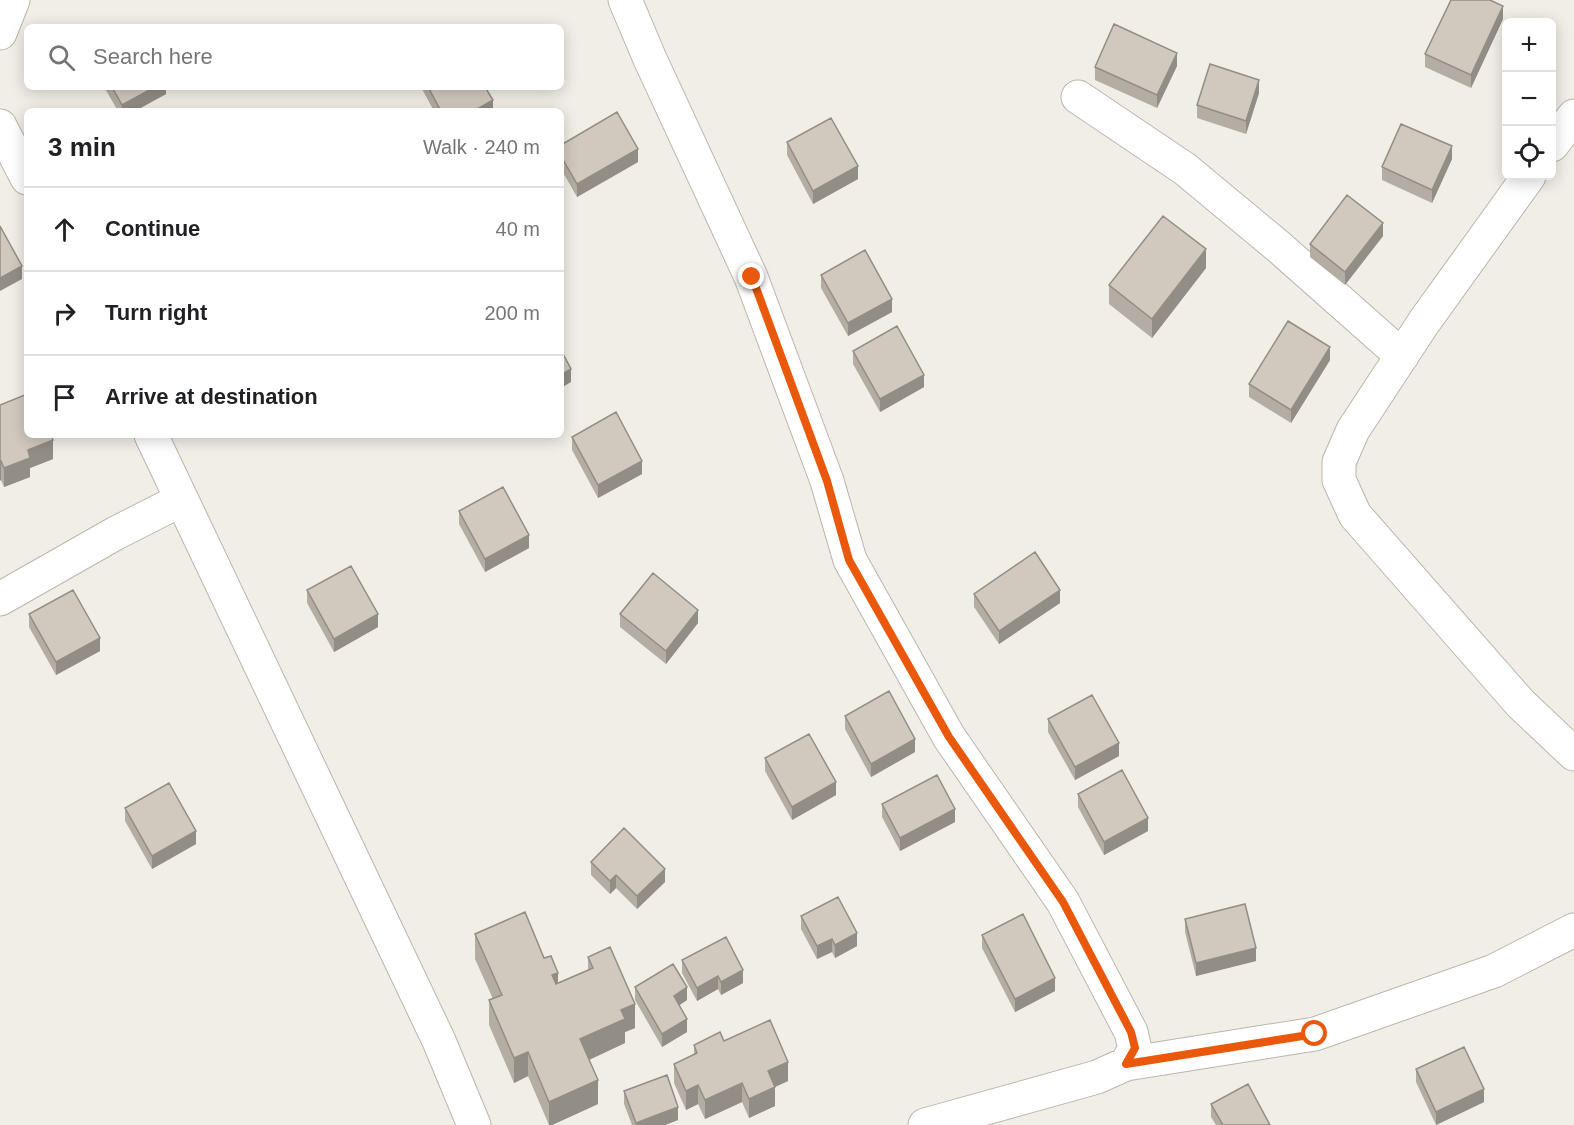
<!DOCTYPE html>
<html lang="en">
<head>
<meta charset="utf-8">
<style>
	body { margin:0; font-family:Helvetica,sans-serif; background:#f2f2f2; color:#202124 }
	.controls { position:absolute; right:18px; top:18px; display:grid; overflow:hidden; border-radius:9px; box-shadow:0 3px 15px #0003 }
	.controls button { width:54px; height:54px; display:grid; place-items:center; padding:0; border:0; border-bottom:2px solid #e0e0e0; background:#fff; color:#202124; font:30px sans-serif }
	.stop { position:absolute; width:18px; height:18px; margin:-14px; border:4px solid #ea580c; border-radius:50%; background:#fff }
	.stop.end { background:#ea580c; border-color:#fff; box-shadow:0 2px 6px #0008 }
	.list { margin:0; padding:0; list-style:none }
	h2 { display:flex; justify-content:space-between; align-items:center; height:78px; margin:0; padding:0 24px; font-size:26px }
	h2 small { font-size:20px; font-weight:400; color:#757577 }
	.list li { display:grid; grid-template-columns:39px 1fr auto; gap:18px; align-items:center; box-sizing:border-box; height:84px; padding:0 24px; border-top:2px solid #e0e0e0 }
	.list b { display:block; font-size:22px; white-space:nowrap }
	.list em { font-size:20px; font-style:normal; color:#757577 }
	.icon { flex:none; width:33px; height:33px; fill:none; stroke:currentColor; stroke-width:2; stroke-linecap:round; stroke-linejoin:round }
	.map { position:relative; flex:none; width:1574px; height:1125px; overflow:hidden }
	.search { position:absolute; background:#fff; box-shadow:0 3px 15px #0003; left:24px; top:24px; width:540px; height:66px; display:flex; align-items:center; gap:15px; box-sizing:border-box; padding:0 21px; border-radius:9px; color:#757577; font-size:22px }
	.panel { position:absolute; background:#fff; box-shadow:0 3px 15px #0003; left:24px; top:108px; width:540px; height:330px; border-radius:9px }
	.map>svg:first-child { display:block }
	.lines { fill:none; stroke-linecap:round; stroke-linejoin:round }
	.street-casing { stroke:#bcb5ab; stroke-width:35 }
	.street { stroke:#fff; stroke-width:33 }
	.wall { fill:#b4ada3 }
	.shaded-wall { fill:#928d85 }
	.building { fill:#d1c9be; stroke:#928d85; stroke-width:1.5 }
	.route { stroke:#ea580c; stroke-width:8 }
</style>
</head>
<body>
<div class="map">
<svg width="1574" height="1125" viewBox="0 0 1574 1125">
	<rect width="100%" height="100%" fill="#f1eee7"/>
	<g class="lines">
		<g class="street-casing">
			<path id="street" d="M625,0L650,59L751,277L827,481L850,560L949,737L1063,902L1131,1032L1135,1049L1126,1064L1097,1077L925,1125
				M0,33L13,0
				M1078,97L1185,169L1279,247L1402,356
				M0,126L27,178
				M1552,145L1574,116
				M1529,176L1424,322L1353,430L1339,462V480L1355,515L1521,704L1574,754
				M151,435L439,1041L474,1125
				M0,599L116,533L181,500
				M1126,1064L1315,1034L1494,971L1574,930"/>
		</g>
		<use href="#street" class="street"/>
	</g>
	<path class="wall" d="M1503,19L1471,88L1425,67V54Z
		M1177,66L1157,108L1095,80V67Z
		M104,87H166V94L135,111H118Z
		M422,87H485L493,111H434L422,89Z
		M1259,93L1246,134L1197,118V105Z
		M787,142L858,179L813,204L787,155Z
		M561,145L638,162L577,197L561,169Z
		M1452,159L1432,203L1382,180V167Z
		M1383,236L1345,285L1310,257V244Z
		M1206,268L1152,338L1109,304V285Z
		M821,275L892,312L848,336L821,288Z
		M853,351L924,387L880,412L853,364Z
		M1330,360L1291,423L1249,397V384Z
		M0,405L53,459L30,468V477L4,487L1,480Z
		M572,437L642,474L598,498L572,450Z
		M459,511L529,548L485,572L459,524Z
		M307,590L378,627L334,652L307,603Z
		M974,594L1060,603L999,644L974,607Z
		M29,614L100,651L56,675L29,627Z
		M620,614L698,623L666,664L620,627Z
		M845,716L915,752L871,777L845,729Z
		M1048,719L1119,756L1075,780L1048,732Z
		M765,758L836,795L792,820L765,771Z
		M1078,794L1148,831L1104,855L1078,807Z
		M882,804L955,822L900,851L882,817Z
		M125,808L196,844L152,869L125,821Z
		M591,862L665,882L637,909L616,888L610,894L591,875Z
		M801,916L857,946L835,958L832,952L817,959L801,929Z
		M1185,919L1256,961L1196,976L1185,932Z
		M475,934L544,958L558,983L588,970V957L635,1028L625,1032V1043L589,1060L598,1104L552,1125H549L528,1076L514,1083L489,1025V1000L493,999L475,959Z
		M982,935L1055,991L1015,1012L982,948Z
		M682,960L743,983L721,995L718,989L697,1001L682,973Z
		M635,987L687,1000L679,1005L687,1032L662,1047L635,1000Z
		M694,1045L788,1081L775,1087V1106L749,1118L742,1102L705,1119L698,1104L686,1110L674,1083V1064L694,1055Z
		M1416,1069L1484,1102L1436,1125L1416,1082Z
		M624,1091L678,1120L665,1125H632L624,1104Z
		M1211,1104L1270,1125H1216L1211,1117Z"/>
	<path class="shaded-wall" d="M1503,6V19L1471,88V75Z
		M1177,53V66L1157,108V95Z
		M1259,80V93L1246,134V121Z
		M155,87H166V94L135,111H122V105Z
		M493,100V111H474Z
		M1452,146V159L1432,203V190Z
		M638,149V162L577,197V184Z
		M858,166V179L813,204V191Z
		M1383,223V236L1345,285V272Z
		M1206,249V268L1152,338V319Z
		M22,266V279L0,291V278Z
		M892,299V312L848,336V323Z
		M1330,347V360L1291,423V410Z
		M571,369V382L561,388V375Z
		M924,375V387L880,412V399Z
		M53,440V459L30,468V477L4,487V468L28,450Z
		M1,461V480L0,481V462Z
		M642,461V474L598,498V485Z
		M529,535V548L485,572V559Z
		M1060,590V603L999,644V631Z
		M698,610V623L666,664V651Z
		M378,614V627L334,652V639Z
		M100,638V651L56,675V662Z
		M915,739V752L871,777V764Z
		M1119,743V756L1075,780V767Z
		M836,782V795L792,820V807Z
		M955,809V822L900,851V838Z
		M1148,818V831L1104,855V842Z
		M196,831V844L152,869V856Z
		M665,869V882L637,909V896Z
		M616,875V888L610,894V881Z
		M857,933V946L835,958V945Z
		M832,939V952L817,959V946Z
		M1256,948V961L1196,976V963Z
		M743,970V983L721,995V982Z
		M558,973V997L552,975Z
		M718,976V989L697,1001V988Z
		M1055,978V991L1015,1012V999Z
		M687,987V1000L674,1009V996Z
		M635,1004V1028L625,1032V1043L580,1064V1039L621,1010Z
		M687,1019V1032L662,1047V1034Z
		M528,1052V1076L514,1083V1058Z
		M788,1062V1081L768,1090V1071Z
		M598,1080V1104L552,1125H549V1102Z
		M742,1083V1102L705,1119V1100Z
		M698,1085V1104L686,1110V1091Z
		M775,1087V1106L749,1118V1099Z
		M1484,1089V1102L1436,1125V1112Z
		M678,1107V1120L665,1125H636V1123Z"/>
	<path class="building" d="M1451,0H1490L1503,6L1471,75L1425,54Z
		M1114,24L1177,53L1157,95L1095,67Z
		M1210,64L1259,80L1246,121L1197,105Z
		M112,87H155L122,105Z
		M428,87H485L493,100L474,111H441Z
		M617,112L638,149L577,184L561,156V145Z
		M831,118L858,166L813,191L787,142Z
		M1401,124L1452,146L1432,190L1382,167Z
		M1347,195L1383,223L1345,272L1310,244Z
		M1163,216L1206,249L1152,319L1109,285Z
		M0,226L22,266L0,278Z
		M865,250L892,299L848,323L821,275Z
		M1288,321L1330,347L1291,410L1249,384Z
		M897,326L924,375L880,399L853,351Z
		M561,350L571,369L561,375Z
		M27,394V435H51L53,440L28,450L30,458L4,468L1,461L0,462V405Z
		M616,412L642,461L598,485L572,437Z
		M503,487L529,535L485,559L459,511Z
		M1035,552L1060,590L999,631L974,594Z
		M351,566L378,614L334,639L307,590Z
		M653,573L698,610L666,651L620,614Z
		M73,590L100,638L56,662L29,614Z
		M889,691L915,739L871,764L845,716Z
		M1092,695L1119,743L1075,767L1048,719Z
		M809,734L836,782L792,807L765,758Z
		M1122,770L1148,818L1104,842L1078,794Z
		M937,775L955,809L900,838L882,804Z
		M169,783L196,831L152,856L125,808Z
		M624,828L665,869L637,896L616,875L610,881L591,862Z
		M838,897L857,933L835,945L832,939L817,946L801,916Z
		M1245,904L1256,948L1196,963L1185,919Z
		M525,912L544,958L551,956L558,973L552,975L556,984L593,968L588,957L610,947L635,1004L621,1010L625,1019L580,1039L598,1080L549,1102L528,1052L514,1058L489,1000L502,995L475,934Z
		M1023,914L1055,978L1015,999L982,935Z
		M726,937L743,970L721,982L718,976L697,988L682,960Z
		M673,964L687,987L674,996L687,1019L662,1034L635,987Z
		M770,1020L788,1062L768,1071L775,1087L749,1099L742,1083L705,1100L698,1085L686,1091L674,1064L697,1053L694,1045L720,1032L724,1041Z
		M1464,1047L1484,1089L1436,1112L1416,1069Z
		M667,1075L678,1107L636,1123L624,1091Z
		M1248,1084L1270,1125H1223L1211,1104Z"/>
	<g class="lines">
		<path class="route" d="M752,277L827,481L849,560L949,737L1063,902L1131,1032L1135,1048L1126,1064L1315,1034"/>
	</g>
</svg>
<div class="controls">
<button>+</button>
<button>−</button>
<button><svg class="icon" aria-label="locate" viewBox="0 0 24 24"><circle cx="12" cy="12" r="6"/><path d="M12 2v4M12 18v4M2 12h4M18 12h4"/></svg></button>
</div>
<div class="stop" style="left:1315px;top:1034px"></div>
<div class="stop end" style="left:752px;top:277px"></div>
<div class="search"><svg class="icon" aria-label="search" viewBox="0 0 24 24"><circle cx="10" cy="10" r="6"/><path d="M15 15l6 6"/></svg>Search here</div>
<section class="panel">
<h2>3 min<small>Walk · 240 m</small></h2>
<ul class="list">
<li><svg class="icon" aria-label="ahead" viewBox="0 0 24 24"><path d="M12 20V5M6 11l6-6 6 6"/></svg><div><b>Continue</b></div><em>40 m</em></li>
<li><svg class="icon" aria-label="right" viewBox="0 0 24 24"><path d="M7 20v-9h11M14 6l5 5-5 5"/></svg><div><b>Turn right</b></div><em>200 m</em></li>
<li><svg class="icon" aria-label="arrive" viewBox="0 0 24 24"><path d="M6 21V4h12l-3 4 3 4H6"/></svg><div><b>Arrive at destination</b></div></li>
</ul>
</section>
</div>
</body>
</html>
